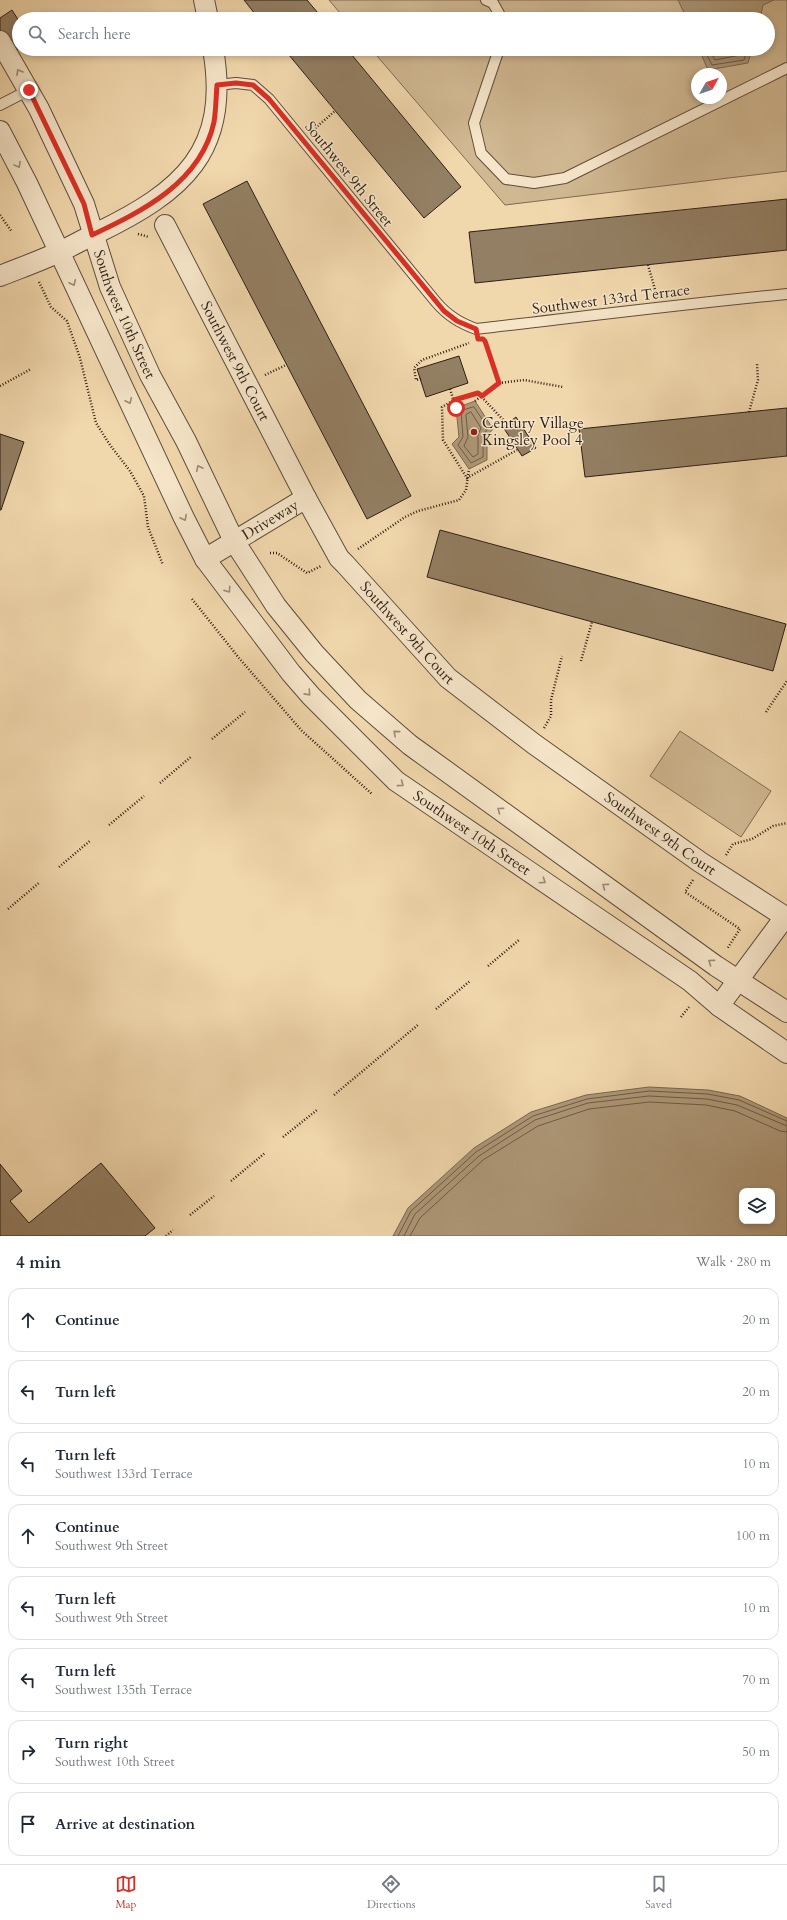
<!DOCTYPE html>
<html lang="en">
<head>
<meta charset="utf-8">
<style>
	body { margin:0; font-family:Cardo,serif; background:#f6f6f7; color:#1f2937 }
	.controls { position:absolute; right:12px; bottom:12px; display:grid; overflow:hidden; border-radius:8px; box-shadow:0 2px 6px #0003 }
	.controls button { width:36px; height:36px; display:grid; place-items:center; padding:0; border:0; border-bottom:1px solid #e0e1e3; background:#fff; color:#1f2937; font:20px sans-serif }
	.compass { position:absolute; left:691px; top:68px; width:36px; height:36px; border-radius:50%; background:#fff; box-shadow:0 2px 6px #0003; rotate:50deg }
	.stop { position:absolute; width:12px; height:12px; margin:-9px; border:3px solid #d93025; border-radius:50%; background:#fff }
	.stop.end { background:#d93025; border-color:#fff; box-shadow:0 1px 4px #0008 }
	.list { margin:0; padding:0; list-style:none }
	h2 { display:flex; justify-content:space-between; align-items:center; height:52px; margin:0; padding:0 16px; font-size:17px }
	h2 small { font-size:13px; font-weight:400; color:#747a83 }
	.list li { display:grid; grid-template-columns:26px 1fr auto; gap:12px; align-items:center; box-sizing:border-box; height:64px; margin:0 8px 8px; padding:0 8px; border:1px solid #e0e1e3; border-radius:12px }
	.list b { display:block; font-size:15px; white-space:nowrap }
	.list p { margin:0; font-size:13px; white-space:nowrap; color:#747a83 }
	.list em { font-size:13px; font-style:normal; color:#747a83 }
	.icon { flex:none; width:22px; height:22px; fill:none; stroke:currentColor; stroke-width:2; stroke-linecap:round; stroke-linejoin:round }
	.map { position:relative; flex:none; width:787px; height:1236px; overflow:hidden }
	.search { position:absolute; background:#fff; box-shadow:0 2px 6px #0003; left:12px; right:12px; top:12px; height:44px; display:flex; align-items:center; gap:10px; box-sizing:border-box; padding:0 14px; border-radius:22px; color:#747a83; font-size:15px }
	.sheet { height:628px; background:#fff }
	nav { display:flex; justify-content:space-around; align-items:center; box-sizing:border-box; height:56px; border-top:1px solid #e0e1e3; background:#fff; font-size:11px; color:#747a83 }
	nav a { display:grid; justify-items:center; gap:2px }
	nav .on { color:#d93025 }
	.map>svg:first-child { display:block }
	.green { fill:#d0b892; stroke:#7e6c53; fill-rule:evenodd }
	.water { fill:#ae9878; stroke:#7a6850; fill-rule:evenodd }
	.lines { fill:none; stroke-linecap:round; stroke-linejoin:round }
	.shore { stroke:#6e5c46; stroke-width:1 }
	.building { fill:#937f63; stroke:#2d1f14 }
	.service-casing { stroke:#5e4d3a; stroke-width:12 }
	.minor-casing { stroke:#5e4d3a; stroke-width:22 }
	.path { stroke:#2d1f14; stroke-width:2.5; stroke-dasharray:1 2; stroke-linecap:butt }
	.service { stroke:#f6e5c9; stroke-width:10 }
	.minor { stroke:#f6e5c9; stroke-width:20 }
	.oneway { stroke:#9c8c78 }
	.route { stroke:#d93025; stroke-width:5 }
	.poi-dot { fill:#8f2418; stroke:#f6e5c9; stroke-width:1.5 }
	.labels { text-anchor:middle; stroke-width:3; stroke-linejoin:round; paint-order:stroke }
	.street-label { font-size:15px; fill:#2d1f14; stroke:#f6e5c9 }
	.poi-label { font-size:15px; fill:#2d1f14; stroke:#f6e5c9; text-anchor:start }
</style>
</head>
<body>
<div class="map">
<svg width="787" height="1236" viewBox="0 0 787 1236">
	<rect width="100%" height="100%" fill="#f1d7ac"/>
	<filter id="stains"><feTurbulence type="fractalNoise" baseFrequency=".005" numOctaves="4"/><feColorMatrix values="0 0 0 0 .2 0 0 0 0 .09 0 0 0 0 .02 0 0 0 .5 -.17"/></filter>
	<radialGradient id="worn" r=".72"><stop offset=".6" stop-color="#630" stop-opacity="0"/><stop offset="1" stop-color="#630" stop-opacity=".3"/></radialGradient>
	<path class="green" d="M329,0H787V171L505,205L371,49H768V19H345ZM697,74H721V98H697Z
		M680,731L771,791L741,837L650,776Z"/>
	<path class="water" d="M678,0H774L763,5L760,19H687Z
		M699,49H752L748,63L708,70Z
		M475,401L493,429L487,436V460L469,469L452,444L459,437L456,408Z
		M649,1087L708,1090L740,1096L787,1118V1236H393L408,1208L474,1148L531,1112L586,1095ZM742,1191H772V1221H742Z"/>
	<g class="lines">
		<path class="shore" d="M704,49L712,65L744,60L747,49
			M709,49L715,60L740,55L742,49
			M474,407L488,428L483,436V457L471,463L458,445L463,437L461,411Z
			M471,412L481,428L478,435V454L473,457L464,446L468,437L466,415Z
			M398,1236L411,1211L476,1152L533,1116L587,1099L649,1091L708,1094L739,1100L787,1121
			M404,1236L415,1214L479,1156L535,1120L588,1103L649,1096L707,1099L737,1105L787,1126
			M410,1236L420,1218L483,1160L538,1126L589,1109L649,1102L706,1105L735,1111L780,1131L787,1132"/>
	</g>
	<path class="building" d="M244,0H307L323,19H259Z
		M12,10L19,21V49L0,61V18Z
		M284,49H347L461,187L424,218Z
		M247,181L411,496L367,519L203,204Z
		M787,199V250L475,283L469,232Z
		M459,356L468,383L426,397L417,369Z
		M787,408V456L585,477L579,429Z
		M516,417L536,448L522,456L503,427Z
		M0,434L24,442L1,510H0Z
		M440,530L786,624L773,671L427,577Z
		M101,1163L155,1228L145,1236H0V1164L22,1191L10,1201L29,1223Z"/>
	<g class="lines">
		<g class="service-casing">
			<path id="service" d="M486,0L493,3L502,19
				M499,49L474,123L481,153L506,179L534,183L565,178L787,68
				M217,85L236,83L253,85L269,99L436,302C448,316 460,323 476,329C580,317 683,304 787,294
				M0,105L29,90"/>
		</g>
		<g class="minor-casing">
			<g id="minor">
				<path d="M204,0L208,19"/>
				<path id="s1" d="M0,41L39,109L84,204L110,287L150,375L186,441L234,541L276,606L314,653L358,700L410,745L716,966L787,1012"/>
				<path id="s2" d="M0,131L27,183L184,518L205,559L291,673L311,696L396,781L690,981L719,1006L787,1053"/>
				<path id="s3" d="M165,225L306,498L339,558L345,564L448,678L534,744L700,862L787,918"/>
				<path d="M0,276C20,268 40,261 59,252C72,246 84,239 97,233C182,192 231,151 213,49"/>
				<path id="s4" d="M205,559L306,498"/>
				<path d="M719,1006L785,917"/>
			</g>
		</g>
		<path class="path" d="M313,130L335,111
			M0,215L12,232
			M138,234L149,237
			M648,265L656,293
			M39,282L51,307L67,321L80,358L96,423L110,445L130,471L144,496L148,527L163,565
			M265,375L286,365
			M421,379L416,380L414,368L422,360L469,343
			M499,383L524,380L563,387
			M0,386L31,369
			M450,389L456,408
			M475,401L499,383L485,342
			M749,412L758,380L757,364
			M507,424L478,393L454,400L442,407L443,440L467,478L517,450
			M358,549L405,517L418,511L459,500L466,490L469,469
			M270,553H277L307,573L321,566
			M192,599L239,658L301,730L372,794
			M581,661L592,622
			M766,712L787,681
			M544,728L551,716V700L562,656
			M212,739L245,712
			M160,783L192,756
			M109,825L144,796
			M726,855L733,844L752,839L773,826L787,823
			M59,867L91,840
			M693,880L685,892L740,929L727,949
			M8,909L40,882
			M488,966L519,940
			M436,1009L470,981
			M681,1017L689,1007
			M334,1095L419,1024
			M283,1137L317,1110
			M231,1181L265,1153
			M190,1215L214,1196
			M166,1236L173,1230"/>
		<use href="#service" class="service"/>
		<use href="#minor" class="minor"/>
	</g>
	<defs><path id="oneway-chevron" d="M-2-3.5L2.5 0L-2 3.5" fill="none" stroke-width="1.6" stroke-linecap="round" stroke-linejoin="round"/></defs>
	<g class="oneway">
		<use href="#oneway-chevron" transform="translate(19 72) rotate(-120)"/>
		<use href="#oneway-chevron" transform="translate(18 165) rotate(62)"/>
		<use href="#oneway-chevron" transform="translate(73 283) rotate(65)"/>
		<use href="#oneway-chevron" transform="translate(129 401) rotate(65)"/>
		<use href="#oneway-chevron" transform="translate(199 468) rotate(-116)"/>
		<use href="#oneway-chevron" transform="translate(184 518) rotate(63)"/>
		<use href="#oneway-chevron" transform="translate(228 590) rotate(55)"/>
		<use href="#oneway-chevron" transform="translate(308 693) rotate(48)"/>
		<use href="#oneway-chevron" transform="translate(396 733) rotate(-139)"/>
		<use href="#oneway-chevron" transform="translate(401 784) rotate(37)"/>
		<use href="#oneway-chevron" transform="translate(500 810) rotate(-144)"/>
		<use href="#oneway-chevron" transform="translate(543 881) rotate(34)"/>
		<use href="#oneway-chevron" transform="translate(605 886) rotate(-144)"/>
		<use href="#oneway-chevron" transform="translate(711 962) rotate(-144)"/>
	</g>
	<g class="lines">
		<path class="route" d="M29,90L84,204L92,235C143,211 201,182 214,122C216,110 216,97 217,85L236,83L253,85L269,99L444,311L457,321L476,329L478,339H483L485,341L499,383L482,396L478,393L454,400L456,408"/>
	</g>
	<circle class="poi-dot" cx="474" cy="432" r="4"/>
	<g class="labels">
		<g class="street-label">
			<text transform="translate(349 174) rotate(51)" y="5">Southwest 9th Street</text>
			<text transform="translate(611 299) rotate(-7)" y="5">Southwest 133rd Terrace</text>
			<text dy="5" stroke="none"><textPath href="#s1" startOffset="301">Southwest 10th Street</textPath></text>
			<text dy="5" stroke="none"><textPath href="#s3" startOffset="153">Southwest 9th Court</textPath></text>
			<text dy="5" stroke="none"><textPath href="#s4" startOffset="76">Driveway</textPath></text>
			<text dy="5" stroke="none"><textPath href="#s3" startOffset="477">Southwest 9th Court</textPath></text>
			<text dy="5" stroke="none"><textPath href="#s2" startOffset="860">Southwest 10th Street</textPath></text>
			<text dy="5" stroke="none"><textPath href="#s3" startOffset="801">Southwest 9th Court</textPath></text>
		</g>
		<g class="poi-label">
			<text x="482" y="428">Century Village<tspan x="482" dy="17">Kingsley Pool 4</tspan></text>
		</g>
	</g>
	<rect width="100%" height="100%" filter="url(#stains)"/>
	<rect width="100%" height="100%" fill="url(#worn)"/>
</svg>
<div class="controls">
<button><svg class="icon" aria-label="layers" viewBox="0 0 24 24"><path d="M12 4l9 5-9 5-9-5zM3 14l9 5 9-5"/></svg></button>
</div>
<svg class="compass" viewBox="-18 -18 36 36"><path d="M0-13l5 13h-10z" fill="#e53935"/><path d="M0 13l5-13h-10z" fill="#747a83"/></svg>
<div class="stop" style="left:456px;top:408px"></div>
<div class="stop end" style="left:29px;top:90px"></div>
<div class="search"><svg class="icon" aria-label="search" viewBox="0 0 24 24"><circle cx="10" cy="10" r="6"/><path d="M15 15l6 6"/></svg>Search here</div>
</div>
<section class="sheet">
<h2>4 min<small>Walk · 280 m</small></h2>
<ul class="list">
<li><svg class="icon" aria-label="ahead" viewBox="0 0 24 24"><path d="M12 20V5M6 11l6-6 6 6"/></svg><div><b>Continue</b></div><em>20 m</em></li>
<li><svg class="icon" aria-label="left" viewBox="0 0 24 24"><path d="M17 20v-9H6M10 6l-5 5 5 5"/></svg><div><b>Turn left</b></div><em>20 m</em></li>
<li><svg class="icon" aria-label="left" viewBox="0 0 24 24"><path d="M17 20v-9H6M10 6l-5 5 5 5"/></svg><div><b>Turn left</b><p>Southwest 133rd Terrace</p></div><em>10 m</em></li>
<li><svg class="icon" aria-label="ahead" viewBox="0 0 24 24"><path d="M12 20V5M6 11l6-6 6 6"/></svg><div><b>Continue</b><p>Southwest 9th Street</p></div><em>100 m</em></li>
<li><svg class="icon" aria-label="left" viewBox="0 0 24 24"><path d="M17 20v-9H6M10 6l-5 5 5 5"/></svg><div><b>Turn left</b><p>Southwest 9th Street</p></div><em>10 m</em></li>
<li><svg class="icon" aria-label="left" viewBox="0 0 24 24"><path d="M17 20v-9H6M10 6l-5 5 5 5"/></svg><div><b>Turn left</b><p>Southwest 135th Terrace</p></div><em>70 m</em></li>
<li><svg class="icon" aria-label="right" viewBox="0 0 24 24"><path d="M7 20v-9h11M14 6l5 5-5 5"/></svg><div><b>Turn right</b><p>Southwest 10th Street</p></div><em>50 m</em></li>
<li><svg class="icon" aria-label="arrive" viewBox="0 0 24 24"><path d="M6 21V4h12l-3 4 3 4H6"/></svg><div><b>Arrive at destination</b></div></li>
</ul>
</section>
<nav>
<a class="on"><svg class="icon" aria-label="map" viewBox="0 0 24 24"><path d="M3 6l6-2 6 2 6-2v14l-6 2-6-2-6 2zM9 4v14M15 6v14"/></svg>Map</a>
<a><svg class="icon" aria-label="directions" viewBox="0 0 24 24"><path d="M12 3l9 9-9 9-9-9zM9 14v-3h6M13 9l2 2-2 2"/></svg>Directions</a>
<a><svg class="icon" aria-label="saved" viewBox="0 0 24 24"><path d="M7 4h10v16l-5-4-5 4z"/></svg>Saved</a>
</nav>
</body>
</html>
